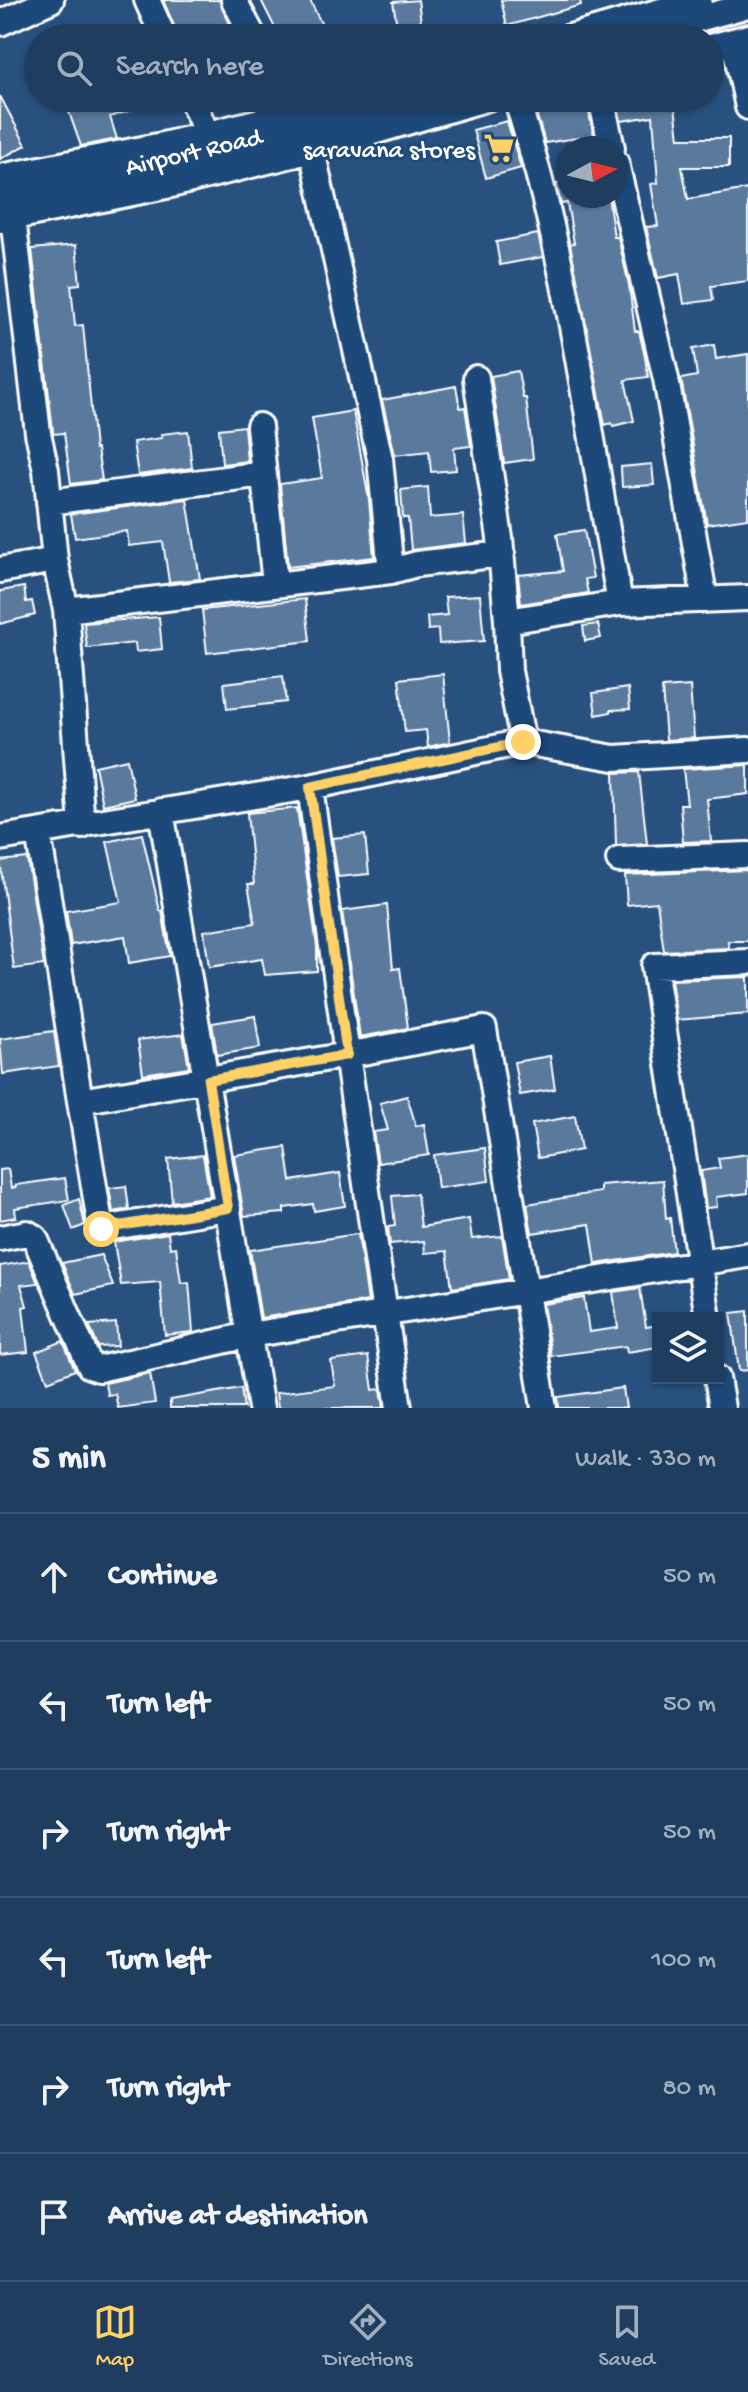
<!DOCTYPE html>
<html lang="en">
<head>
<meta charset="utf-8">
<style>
	body { margin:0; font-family:"Gochi Hand",sans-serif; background:#264465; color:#f1f3f6 }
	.controls { position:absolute; right:24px; bottom:24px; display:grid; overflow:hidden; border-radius:0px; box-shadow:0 2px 6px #0004 }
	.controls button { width:72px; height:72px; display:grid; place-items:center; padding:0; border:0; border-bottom:2px solid #3c5674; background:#1e3d5f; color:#f1f3f6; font:40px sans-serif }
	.compass { position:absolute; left:556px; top:136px; width:72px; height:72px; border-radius:50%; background:#1e3d5f; box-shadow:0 2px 6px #0004; rotate:83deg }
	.stop { position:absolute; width:24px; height:24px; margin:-18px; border:6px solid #ffd166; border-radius:50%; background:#fff }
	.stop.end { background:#ffd166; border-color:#fff; box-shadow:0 2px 8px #0008 }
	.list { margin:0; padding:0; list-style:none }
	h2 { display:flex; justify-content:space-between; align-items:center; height:104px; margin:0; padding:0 32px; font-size:34px }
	h2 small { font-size:26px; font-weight:400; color:#a1aebd }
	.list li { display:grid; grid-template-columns:52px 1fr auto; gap:24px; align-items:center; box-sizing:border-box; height:128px; padding:0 32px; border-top:2px solid #3c5674 }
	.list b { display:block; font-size:30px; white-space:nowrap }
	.list em { font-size:26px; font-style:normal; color:#a1aebd }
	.icon { flex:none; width:44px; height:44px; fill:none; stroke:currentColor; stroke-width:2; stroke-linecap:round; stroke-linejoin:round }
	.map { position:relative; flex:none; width:748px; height:1408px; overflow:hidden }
	.search { position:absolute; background:#1e3d5f; box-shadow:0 2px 6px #0004; left:24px; right:24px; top:24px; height:88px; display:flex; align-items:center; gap:20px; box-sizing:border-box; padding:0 28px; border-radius:44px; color:#a1aebd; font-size:30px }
	.sheet { height:872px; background:#1e3d5f }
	nav { display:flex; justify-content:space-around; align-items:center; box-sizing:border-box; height:112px; border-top:2px solid #3c5674; background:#1e3d5f; font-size:22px; color:#a1aebd }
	nav a { display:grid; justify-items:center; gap:4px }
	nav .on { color:#ffd166 }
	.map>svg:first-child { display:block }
	.building { fill:#5a7a9d; stroke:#fff; stroke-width:2 }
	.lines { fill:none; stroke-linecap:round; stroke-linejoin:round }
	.minor-casing { stroke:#fff; stroke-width:30 }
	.minor { stroke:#1f4a7a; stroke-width:24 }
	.route { stroke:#ffd166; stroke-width:10 }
	.labels { text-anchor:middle; stroke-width:6; stroke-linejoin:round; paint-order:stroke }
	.poi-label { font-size:26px; fill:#fff; stroke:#1f4a7a; text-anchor:end }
	.street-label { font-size:26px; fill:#fff; stroke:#1f4a7a }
</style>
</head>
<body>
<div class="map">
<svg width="748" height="1408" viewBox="0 0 748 1408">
	<rect width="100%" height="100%" fill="#28517f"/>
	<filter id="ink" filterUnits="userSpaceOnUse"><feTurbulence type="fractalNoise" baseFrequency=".0125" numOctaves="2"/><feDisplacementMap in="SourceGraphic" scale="16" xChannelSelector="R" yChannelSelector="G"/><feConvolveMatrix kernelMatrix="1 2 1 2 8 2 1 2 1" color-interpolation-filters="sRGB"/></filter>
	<g filter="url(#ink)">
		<path class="building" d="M163,0H219L231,26L198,38H179Z
			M261,0H310L328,38H280Z
			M418,0L423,37L399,38L393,2Z
			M501,0H580L581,5L507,26Z
			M0,96L26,145L0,159Z
			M64,98H158L159,101L110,117L117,139L81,146Z
			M616,98H674L679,138H729V167H682L688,199L748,189V281L711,286L713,300L684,304L679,274L658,278L646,227L658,226L651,184L658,183L653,116L621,121Z
			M586,101L594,135L545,143L535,109Z
			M507,121L521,168L486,178L473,130Z
			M568,182V196H608L614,237H618L629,285L635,331H639L645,357L648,377L625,380L634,421L613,426L612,423L605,425L570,244L574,243L567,203L561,204L556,184Z
			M538,234L543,257L500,265L496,242Z
			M76,245L80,284L71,285L75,326L83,325L95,449H97L102,480L71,484L64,433L53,434V431L32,249Z
			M714,345L716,359L748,354V518L707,524L681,379L697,376L693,349Z
			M518,371L523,398H526L533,459L504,463L491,376Z
			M456,386L460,408L465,407L471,446L454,448L456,470L431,472L429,451L395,455L382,400Z
			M353,411L369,500L374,557L288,567L280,484L322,478L312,418Z
			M244,426L247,461L222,464L219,429Z
			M188,431L192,468L138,475L133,442L162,438L161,434Z
			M652,464L654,485L622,487L621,467Z
			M428,487L430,518L463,515L466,543L411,550L408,518H403L401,490Z
			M187,499L200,579L169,582L163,542L129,546L127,531L75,538L71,514Z
			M584,530L593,578L585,579L588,593L521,604L518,575L563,571L557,534Z
			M24,587L26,602L32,601L35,615L0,624V591Z
			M480,595L484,641L439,644L438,629L428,630L427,617L447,615L445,597Z
			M305,599L310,641L207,653L202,610Z
			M159,617L162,649L136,652L135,643L87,648L84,623Z
			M598,624L601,638L585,641L583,626Z
			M443,674L450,742L428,747L426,730L405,732L399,679Z
			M283,676L286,702L227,709L224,683Z
			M690,686L694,738L666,740L662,688Z
			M628,688L630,709L611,710V712L596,715L593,693Z
			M127,759L135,798L103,805L95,766Z
			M748,765V794L707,799L711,841L683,842L680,804H687L683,769Z
			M639,772L647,844L616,846L614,773Z
			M297,808L317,946V971L265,975L262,959L209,967L204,931L255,923L248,884H254L247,813Z
			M142,834L160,911H162L170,956L129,963L125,936L71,945L66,911L121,902L107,842Z
			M365,835L369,874L338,877L332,838Z
			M27,858L44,965L14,969L0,861Z
			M748,870V941H728L729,948L664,951L657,902L627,905L625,875Z
			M387,905L393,969L400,968L408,1028L360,1037L342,911Z
			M748,977V1014L677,1020L671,980Z
			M255,1016L260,1048L217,1055L212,1023Z
			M54,1031L59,1066L3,1074L0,1039Z
			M183,1034L189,1067L143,1074L138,1040Z
			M550,1056L555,1089L520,1095L514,1062Z
			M407,1096L416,1126L424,1124L429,1155L378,1163L373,1132L388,1130L380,1103Z
			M575,1116L581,1150L538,1158L532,1124Z
			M286,1147L291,1181L340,1173L345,1206L314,1211L313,1204L284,1208V1213L244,1216L234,1155Z
			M485,1148L489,1181L438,1188L434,1155Z
			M748,1154V1193L716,1197L717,1207L706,1208L701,1171L720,1168L718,1158Z
			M203,1155L210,1196L172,1202L168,1159Z
			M8,1169L11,1188L16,1187V1185L65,1178L69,1200L15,1208L16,1217L0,1220V1170Z
			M663,1180L666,1219L670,1218L674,1252L596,1264L590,1224L532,1233L527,1204L600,1192V1185Z
			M126,1186L129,1209L113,1212L109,1188Z
			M417,1194L421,1227L469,1219L472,1239L502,1236L509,1279L452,1288L447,1251L425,1253L424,1241L390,1244L388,1227L395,1226L392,1196Z
			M79,1199L85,1225L73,1230L64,1205Z
			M168,1233L170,1248L176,1247L181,1283L189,1282L193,1332L165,1335L160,1282L121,1285L114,1242Z
			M358,1234L368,1301L261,1318L250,1250Z
			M101,1255L113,1286L75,1294L62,1263Z
			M29,1261L38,1283L21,1285L27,1306L23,1307L28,1352L0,1355V1266Z
			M640,1288L646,1327L658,1325V1347L627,1352L626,1346L551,1356L543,1304L584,1298L589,1332L618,1328L613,1292Z
			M748,1311V1370L739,1371L731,1313Z
			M116,1323L118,1346L98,1347L89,1325Z
			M63,1341L75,1370L48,1381L36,1352Z
			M368,1356L373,1390L381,1389L384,1408H278L276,1393L335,1386L331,1361Z
			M150,1373L155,1403L118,1408L115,1394L107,1395L105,1383Z
			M241,1388L244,1408H170V1400Z
			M623,1388L626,1408H559L558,1397Z"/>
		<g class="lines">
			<g class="minor-casing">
				<path id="minor" d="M147,0L164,38
					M234,0L254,38
					M0,23L51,0
					M567,38L699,0
					M631,38L748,5
					M734,41L748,107
					M710,47L748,37
					M191,98L207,134
					M601,98L612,148
					M616,163L666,379L705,600
					M0,177L163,145L354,98
					M0,199L235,148L418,98
					M13,217L38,433L46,470L55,560L66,610
					M0,220L171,185L312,150L488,98
					M476,378L500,538L507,621
					M259,426L275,585
					M49,502L264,474
					M0,570L55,560
					M391,571L417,564L502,554
					M620,603L748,598
					M523,742L614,758L748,750
					M161,811L261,1408
					M82,826L66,610L391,571L380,459L312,150
					M38,832L80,1101L347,1055L399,1408
					M0,838L310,787L523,742L509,671L507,621L620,603C589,435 569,261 516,98
					M619,860L748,855
					M80,1101L101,1229L228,1208
					M0,1238L27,1233L35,1238L90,1366L99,1369L249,1335L526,1291L484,1029L347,1055L310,787
					M708,1318L654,966L748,962
					M717,1378L722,1408
					M544,1408L526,1291L748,1255"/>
			</g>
			<use href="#minor" class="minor"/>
		</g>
	</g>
	<g class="lines" filter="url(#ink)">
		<path class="route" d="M101,1229L228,1208L208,1080L347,1055L310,787L523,742"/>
	</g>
	<defs>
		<g id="supermarket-bare" transform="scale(2.4)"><path d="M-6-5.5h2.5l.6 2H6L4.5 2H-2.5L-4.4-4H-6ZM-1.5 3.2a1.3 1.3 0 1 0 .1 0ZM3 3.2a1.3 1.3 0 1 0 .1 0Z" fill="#ffd166" stroke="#1f4a7a" stroke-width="2.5" paint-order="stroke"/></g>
	</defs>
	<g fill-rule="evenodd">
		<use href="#supermarket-bare" x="499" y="148"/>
	</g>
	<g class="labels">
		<g class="poi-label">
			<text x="475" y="157">saravana stores</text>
		</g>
		<g class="street-label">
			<text transform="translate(193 150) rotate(-13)" y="9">Airport Road</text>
		</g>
	</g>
</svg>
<div class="controls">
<button><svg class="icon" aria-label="layers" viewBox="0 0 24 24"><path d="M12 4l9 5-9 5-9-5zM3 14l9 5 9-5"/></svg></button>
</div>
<svg class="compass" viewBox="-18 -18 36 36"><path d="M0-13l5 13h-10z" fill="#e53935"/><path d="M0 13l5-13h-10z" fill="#a1aebd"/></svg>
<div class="stop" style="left:101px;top:1229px"></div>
<div class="stop end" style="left:523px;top:742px"></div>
<div class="search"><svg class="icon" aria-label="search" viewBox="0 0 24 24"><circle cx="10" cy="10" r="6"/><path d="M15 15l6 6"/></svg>Search here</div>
</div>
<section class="sheet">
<h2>5 min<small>Walk · 330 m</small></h2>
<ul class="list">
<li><svg class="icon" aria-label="ahead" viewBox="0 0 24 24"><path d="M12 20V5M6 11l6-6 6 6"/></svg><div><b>Continue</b></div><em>50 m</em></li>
<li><svg class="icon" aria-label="left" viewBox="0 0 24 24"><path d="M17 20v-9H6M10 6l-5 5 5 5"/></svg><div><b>Turn left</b></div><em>50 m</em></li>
<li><svg class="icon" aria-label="right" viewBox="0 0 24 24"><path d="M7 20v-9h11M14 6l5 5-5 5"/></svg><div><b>Turn right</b></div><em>50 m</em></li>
<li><svg class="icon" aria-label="left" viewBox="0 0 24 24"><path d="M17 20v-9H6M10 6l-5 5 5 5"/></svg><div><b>Turn left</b></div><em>100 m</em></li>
<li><svg class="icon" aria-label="right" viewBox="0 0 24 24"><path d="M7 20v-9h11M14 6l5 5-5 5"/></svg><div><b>Turn right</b></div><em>80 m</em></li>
<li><svg class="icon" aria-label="arrive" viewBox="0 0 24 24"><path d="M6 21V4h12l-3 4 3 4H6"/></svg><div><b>Arrive at destination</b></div></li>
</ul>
</section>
<nav>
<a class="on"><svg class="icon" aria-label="map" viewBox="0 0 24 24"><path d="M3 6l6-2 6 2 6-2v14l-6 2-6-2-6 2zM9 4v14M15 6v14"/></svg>Map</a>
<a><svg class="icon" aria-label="directions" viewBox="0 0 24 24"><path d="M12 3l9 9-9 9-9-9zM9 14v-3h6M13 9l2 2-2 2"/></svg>Directions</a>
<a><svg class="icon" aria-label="saved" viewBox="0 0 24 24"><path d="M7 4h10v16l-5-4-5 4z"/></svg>Saved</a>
</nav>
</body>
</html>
